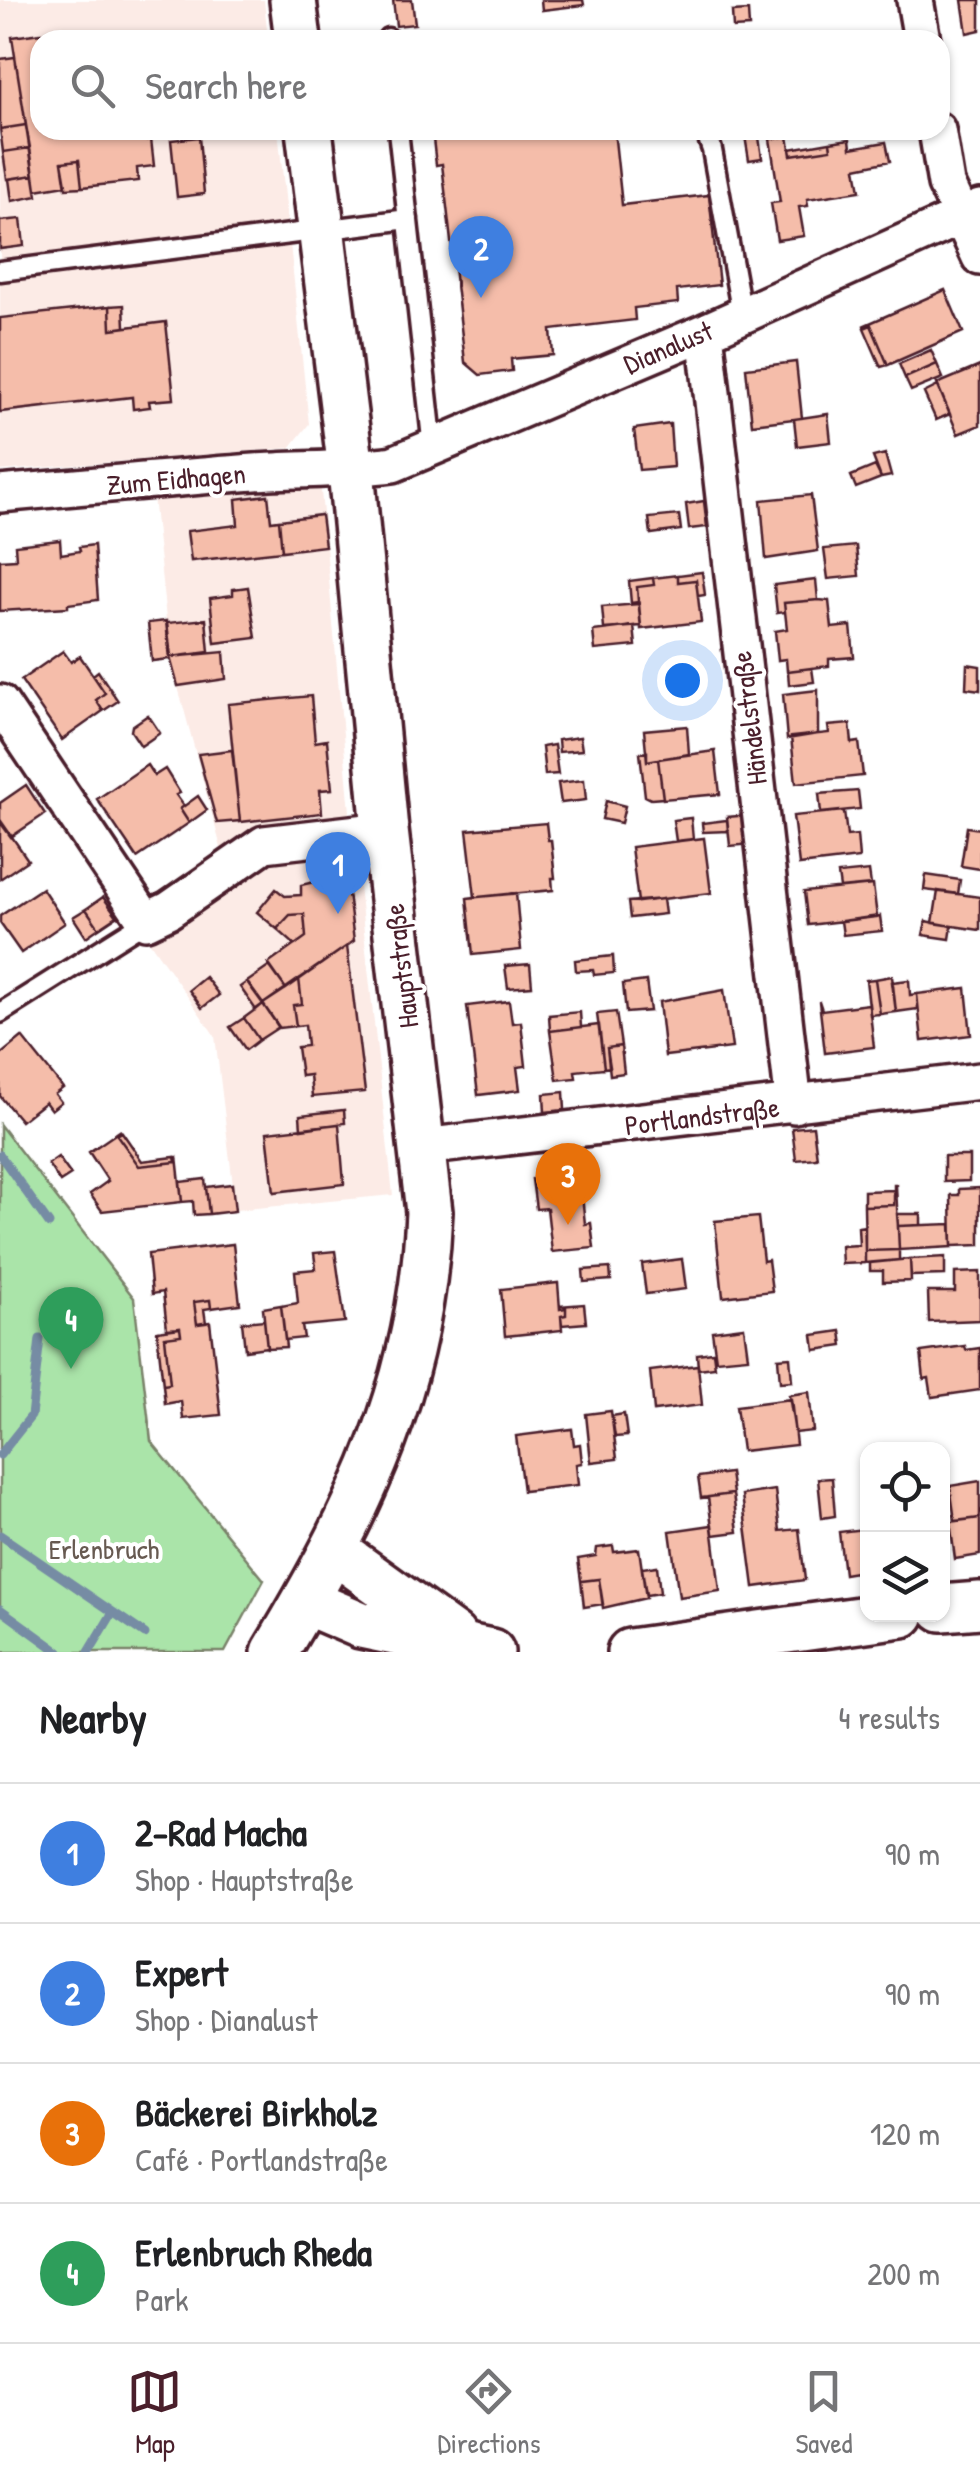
<!DOCTYPE html>
<html lang="en">
<head>
<meta charset="utf-8">
<style>
	body { margin:0; font-family:"Patrick Hand",sans-serif; background:#f2f2f2; color:#202124 }
	.controls { position:absolute; right:30px; bottom:30px; display:grid; overflow:hidden; border-radius:20px; box-shadow:0 2px 8px #0004 }
	.controls button { width:90px; height:90px; display:grid; place-items:center; padding:0; border:0; border-bottom:2px solid #e0e0e0; background:#fff; color:#202124; font:50px sans-serif }
	.you { position:absolute; left:682px; top:680px; width:35px; height:35px; margin:-25px; border:8px solid #fff; border-radius:50%; background:#1a73e8; box-shadow:0 0 0 15px #1a73e833 }
	.badge { display:grid; place-items:center; width:65px; height:65px; border-radius:50%; background:#4a1f2b; color:#fff; font-size:32px; font-weight:700 }
	.pin { position:absolute; translate:-50% -82px; filter:drop-shadow(0 2px 5px #0008) }
	.pin::after { content:''; position:absolute; top:52px; width:35px; height:30px; background:inherit; clip-path:polygon(0 0,100% 0,50% 100%) }
	.list { margin:0; padding:0; list-style:none }
	h2 { display:flex; justify-content:space-between; align-items:center; height:130px; margin:0; padding:0 40px; font-size:42px }
	h2 small { font-size:32px; font-weight:400; color:#757577 }
	.list li { display:grid; grid-template-columns:65px 1fr auto; gap:30px; align-items:center; box-sizing:border-box; height:140px; padding:0 40px; border-top:2px solid #e0e0e0 }
	.list b { display:block; font-size:38px; white-space:nowrap }
	.list p { margin:0; font-size:32px; white-space:nowrap; color:#757577 }
	.list em { font-size:32px; font-style:normal; color:#757577 }
	.icon { flex:none; width:55px; height:55px; fill:none; stroke:currentColor; stroke-width:2; stroke-linecap:round; stroke-linejoin:round }
	.map { position:relative; flex:none; width:980px; height:1652px; overflow:hidden }
	.search { position:absolute; background:#fff; box-shadow:0 2px 8px #0004; left:30px; right:30px; top:30px; height:110px; display:flex; align-items:center; gap:25px; box-sizing:border-box; padding:0 35px; border-radius:30px; color:#757577; font-size:38px }
	.sheet { height:690px; background:#fff }
	nav { display:flex; justify-content:space-around; align-items:center; box-sizing:border-box; height:140px; border-top:2px solid #e0e0e0; background:#fff; font-size:28px; color:#757577 }
	nav a { display:grid; justify-items:center; gap:5px }
	nav .on { color:#4a1f2b }
	.map>svg:first-child { display:block }
	.built { fill:#fcebe6 }
	.green { fill:#aae4a9; stroke:#7a826a; stroke-width:2.5 }
	.lines { fill:none; stroke-linecap:round; stroke-linejoin:round }
	.stream { stroke:#768ca4; stroke-width:9 }
	.building { fill:#f5bdaa; stroke:#4a1f2b; stroke-width:2.5 }
	.service-casing { stroke:#4a1f2b; stroke-width:25 }
	.minor-casing { stroke:#4a1f2b; stroke-width:42 }
	.tertiary-casing { stroke:#4a1f2b; stroke-width:52 }
	.service { stroke:#fff; stroke-width:18 }
	.minor { stroke:#fff; stroke-width:35 }
	.tertiary { stroke:#fff; stroke-width:45 }
	.labels { text-anchor:middle; stroke-width:8; stroke-linejoin:round; paint-order:stroke }
	.street-label { font-size:28px; fill:#4a1f2b; stroke:#fff }
	.park-label { font-size:28px; fill:#675a51; stroke:#fff }
</style>
</head>
<body>
<div class="map">
<svg width="980" height="1652" viewBox="0 0 980 1652">
	<rect width="100%" height="100%" fill="#fff"/>
	<filter id="ink" filterUnits="userSpaceOnUse"><feTurbulence type="fractalNoise" baseFrequency=".01" numOctaves="2"/><feDisplacementMap in="SourceGraphic" scale="20" xChannelSelector="R" yChannelSelector="G"/><feConvolveMatrix kernelMatrix="1 2 1 2 8 2 1 2 1" color-interpolation-filters="sRGB"/></filter>
	<g filter="url(#ink)">
		<path class="built" d="M0,0H264L268,40H40V130H278L309,424L290,448L0,471Z
			M320,480L350,812L340,824L224,859L170,657L153,497Z
			M341,849L356,859L393,1195L236,1210L215,1036L149,941L269,857Z"/>
		<path class="green" d="M0,1125L134,1298L151,1441L264,1580L225,1652H0Z"/>
		<g class="lines">
			<path class="stream" d="M0,1155L49,1224
				M0,1455L31,1416L40,1339
				M0,1535L145,1634
				M0,1609L59,1652
				M89,1652L113,1612"/>
		</g>
		<path class="building" d="M393,0H412L415,24L396,26Z
			M541,0H583L584,5L542,10Z
			M962,0H980V30L967,33Z
			M748,11L749,27L733,28L732,12Z
			M41,33L40,130H151H146L147,140L151,139L154,166L137,168L138,181L82,187L79,160L62,162L66,185L36,190L12,37Z
			M15,57L26,125L0,129V59Z
			M26,125L30,148L3,152L0,129Z
			M432,130H614L622,205L709,195L719,285L677,290L678,303L634,308L635,320L551,330L553,355L511,359L512,371L480,375L465,362L442,164L436,165Z
			M744,130H758L762,158L749,160Z
			M788,136L791,155L831,149L830,142L850,139L851,148L886,142L890,161L856,168L860,191L807,199L808,206L799,207L804,236L777,240L771,203L780,202L770,139Z
			M199,137L204,194L177,197L171,140Z
			M830,142L831,149L791,155L790,149Z
			M30,148L34,175L7,179L3,152Z
			M79,160L82,187L66,188L62,162Z
			M34,175L37,196L12,201L9,179Z
			M21,219L24,246L0,249V221Z
			M945,290L963,332L888,365L871,325L863,326Z
			M124,305L125,327L111,329L110,306Z
			M110,306L111,329L166,322L174,399L149,401L150,407L133,409L132,397L0,412V318Z
			M871,325L888,365L881,367L864,328Z
			M931,350L937,364L905,378L899,364Z
			M796,362L802,418L752,424L746,368Z
			M937,364L943,378L911,391L905,378Z
			M980,366V425L958,434L937,384Z
			M938,386L950,414L936,420L924,393Z
			M828,414L831,442L797,446L794,419Z
			M670,424L673,467L639,470L634,429Z
			M885,454L891,476L881,478L873,457Z
			M875,466L881,478L856,488L851,476Z
			M268,495L271,521L279,520L282,551L191,561L187,531L238,525L236,499Z
			M811,495L818,551L766,559L761,500Z
			M704,501L707,527L689,529L686,504Z
			M321,515L325,546L282,551L279,520Z
			M679,515L681,530L651,534L649,518Z
			M60,540L61,554L80,551L79,547L94,545L98,600L68,604V607L0,611V560L16,559L15,545Z
			M856,546L859,576L828,579L824,549Z
			M702,572L705,595L698,596L696,580L678,582V575Z
			M678,575V582L696,580L701,622L641,629L637,587L654,585L653,578Z
			M653,578L654,585L637,587L638,602L631,603L629,581Z
			M816,580L818,600L784,603L785,612L777,613L774,585Z
			M248,587L256,638L215,643L210,598L233,595V589Z
			M818,600L829,601L832,628L851,626L854,657L829,659V666L787,671L786,659L778,660L775,631L787,629L784,603Z
			M639,604L641,626L604,629L602,607Z
			M206,619L209,652L171,657L167,623Z
			M166,621L170,659L152,661L148,623Z
			M634,626L636,646L595,650L593,631Z
			M63,651L71,662L80,656L105,693L96,700L103,711L62,740L21,680Z
			M224,652L226,679L178,686L170,657Z
			M967,664L980,666V690L966,688Z
			M812,668L814,682L789,685L788,671Z
			M98,671L118,701L103,711L96,700L105,693L93,675Z
			M818,690V734L787,739L783,694Z
			M311,696L315,742L327,740L332,789L320,790L322,813L240,822L228,704Z
			M148,715L160,733L141,746L131,731L132,726Z
			M850,724L852,743L859,742L863,776L796,783L791,737L829,733L828,726Z
			M687,726L689,754L647,761L644,730Z
			M580,737L582,750L559,752L558,740Z
			M554,745L558,774L545,775L542,747Z
			M232,750L240,821L217,823L198,754Z
			M715,751L720,794L663,799L658,759Z
			M647,752V761L658,759L663,798L651,799L645,796L640,753Z
			M147,765L154,776L165,769L180,793L176,795L184,806L180,809L189,823L137,858L97,799Z
			M584,780L586,800L561,803L558,783Z
			M26,785L45,814L11,837L0,822V803Z
			M858,791L860,809L821,813L819,794Z
			M198,796L207,810L189,823L180,809Z
			M606,801L625,806L621,823L602,819Z
			M844,811L847,836L857,835L859,858L799,865L793,816Z
			M750,815L753,844L730,846L727,817Z
			M691,818L693,839L676,841L673,820Z
			M727,820L728,831L703,832L702,823Z
			M1,821L28,860L0,879V822Z
			M546,823L548,840H551L555,878H552L553,890L467,898L475,897L467,830Z
			M967,827L980,829V869L961,866Z
			M704,838L711,893L638,902L631,847Z
			M869,871L871,885L840,888L838,874Z
			M926,875L960,880L958,894L924,890Z
			M336,877L346,878L354,941L286,989L268,964L306,937L304,914L290,915L277,929L257,912L276,889L285,896L301,895V885Z
			M873,885L877,917L808,925L804,892Z
			M42,888L65,923L21,953L0,923V916Z
			M938,891L980,897V930L933,923Z
			M516,893L521,950L473,955L467,898Z
			M103,897L117,916L99,928L86,909Z
			M663,899L665,914L630,918L628,902Z
			M86,909L99,928L86,937L73,917Z
			M304,914L306,937L295,945L277,929L290,915Z
			M880,916L882,931L843,935L841,921Z
			M926,921L952,926L950,939L923,935Z
			M347,946L365,1092L312,1097L310,1075L301,1076L297,1047L307,1046L305,1025L296,1026L293,1005L302,1004L299,979Z
			M613,956L614,973L594,975L593,970L576,971L575,960Z
			M530,964L532,986L508,988L505,966Z
			M270,966L286,989L263,1004L247,982Z
			M892,976L896,1012L880,1014L875,979Z
			M205,977L219,995L202,1008L189,990Z
			M299,979L302,1004L293,1005L296,1026L279,1028L263,1004Z
			M875,979L880,1014L870,1015L866,980Z
			M909,980L910,995L917,994L918,1009L896,1012L892,982Z
			M646,981L650,1011L626,1013L623,984Z
			M247,982L263,1004L256,1010L240,987Z
			M966,988L971,1035L922,1041L917,994Z
			M724,990L732,1048L665,1056L659,1002Z
			M509,1001L512,1023L521,1022L526,1066L517,1067L520,1090L478,1095L467,1006Z
			M819,1001L822,1010L869,1004L874,1047L825,1053Z
			M263,1004L279,1027L259,1040L244,1018Z
			M580,1012L581,1027L550,1031L549,1015Z
			M616,1012L621,1046L607,1048L610,1067L604,1068L597,1014Z
			M244,1018L259,1040L246,1050L230,1027Z
			M599,1025L604,1068L575,1071L576,1078L557,1080L550,1031Z
			M22,1037L63,1088L55,1094L61,1102L51,1110L45,1102L21,1121L0,1096V1055Z
			M621,1046L624,1073L610,1075L607,1048Z
			M564,1092L565,1110L545,1112L544,1094Z
			M344,1110L345,1123L301,1129L300,1115Z
			M339,1124L344,1184L274,1192L267,1132Z
			M813,1126L817,1158L796,1160L792,1128Z
			M121,1130L117,1135L139,1166L176,1162L177,1156L182,1202L102,1211L90,1194L108,1181L89,1152Z
			M122,1132L142,1161L175,1157L176,1162L139,1166L117,1135Z
			M944,1156H969V1181L944,1182Z
			M58,1157L71,1175L60,1182L48,1164Z
			M563,1175L564,1188L581,1186L585,1224L591,1223L594,1248L552,1252L547,1208L536,1209L532,1179Z
			M205,1179L209,1214L194,1215L193,1201L182,1202L180,1182Z
			M232,1184L235,1211L209,1214L206,1187Z
			M894,1185H896L899,1250L865,1251L864,1206L894,1205Z
			M980,1188V1245L952,1246L951,1195H959V1189Z
			M894,1190V1205L864,1206V1191Z
			M897,1214H921V1225L898,1226Z
			M758,1217L763,1261L768,1260L772,1291L723,1297L715,1221Z
			M951,1224L952,1247L899,1250L898,1226Z
			M865,1226V1263L842,1264L841,1246L859,1245L858,1227Z
			M233,1244L240,1304L211,1308L210,1300L194,1302L197,1324L210,1322L221,1415L183,1419L181,1401L165,1404L163,1385L170,1384L165,1337L181,1335L180,1328L167,1329L163,1292L152,1294L148,1254Z
			M899,1250V1260L865,1263V1251Z
			M335,1251L345,1322L302,1326L304,1338L285,1340L281,1306L298,1303L295,1271L316,1269L314,1253Z
			M945,1257V1275L911,1276L910,1259Z
			M682,1259L686,1289L646,1294L642,1264Z
			M910,1259L911,1281L883,1282V1271H870V1263Z
			M610,1268L611,1280L584,1282L583,1270Z
			M980,1272V1320L929,1322L928,1292H955V1273Z
			M558,1283L560,1309L566,1308V1315L561,1316L562,1330L505,1336L501,1289Z
			M210,1300L211,1308L204,1309L206,1323L197,1324L194,1302Z
			M584,1304L586,1323L562,1325L561,1316L566,1315V1308L560,1309V1306Z
			M281,1305L286,1347L267,1348L263,1308Z
			M264,1320L267,1347L245,1350L242,1322Z
			M744,1327L748,1357L716,1360L712,1331Z
			M180,1328L181,1335L165,1337L170,1384L163,1385L157,1331Z
			M841,1331L843,1346L815,1350L813,1335Z
			M965,1346L966,1350L980,1348V1390L932,1397L929,1378L924,1379L921,1352Z
			M713,1352L715,1367L698,1369L697,1354Z
			M790,1357L792,1381L780,1382L778,1358Z
			M698,1365L702,1405L654,1411L650,1371Z
			M809,1392L813,1431L795,1433L789,1395Z
			M791,1399L796,1445L742,1451L736,1406Z
			M611,1411L617,1459L591,1462L586,1414Z
			M624,1414L627,1436L615,1437L612,1416Z
			M572,1429L574,1445L580,1444L582,1463L576,1464L578,1485L523,1491L516,1436Z
			M730,1473L733,1494L701,1498L698,1477Z
			M832,1478L835,1516L822,1518L818,1479Z
			M980,1481V1518L955,1521L950,1486Z
			M775,1490L780,1531L799,1529L805,1580L754,1587L742,1495Z
			M733,1494L738,1532L713,1535L708,1497Z
			M868,1498V1570L844,1574L839,1532L864,1529L860,1499Z
			M980,1518V1555L955,1559L950,1522Z
			M712,1525L720,1591L679,1597L670,1531Z
			M613,1546L614,1552L639,1549L646,1598L603,1608L599,1579L581,1581L578,1559L596,1556L597,1548Z
			M657,1566L660,1593L646,1595L642,1568Z
			M599,1579L603,1604L584,1607L581,1581Z"/>
		<g class="lines">
			<g class="service-casing">
				<path id="service" d="M388,38V40
					M398,130L433,448
					M705,130L712,150L742,315
					M0,271L408,219
					M0,1013L146,921"/>
			</g>
			<g class="minor-casing">
				<path id="minor" d="M915,0L922,40
					M937,130L946,184L980,257
					M705,332L794,1105
					M0,494C85,486 170,478 255,472C301,469 347,470 393,464L705,332L980,208
					M0,703L146,921L169,910L264,844L385,830
					M423,1147L980,1081"/>
			</g>
			<g class="tertiary-casing">
				<path id="tertiary" d="M293,0L298,40
					M334,1550L453,1636
					M305,1601L361,1625L491,1652
					M942,1608L980,1605
					M275,1652C362,1507 422,1385 429,1212L385,830L351,470L309,130
					M630,1652L902,1614"/>
			</g>
			<use href="#service" class="service"/>
			<use href="#minor" class="minor"/>
			<use href="#tertiary" class="tertiary"/>
		</g>
	</g>
	<g class="labels">
		<g class="street-label">
			<text transform="translate(668 347) rotate(-23)" y="10">Dianalust</text>
			<text transform="translate(176 479) rotate(-5)" y="10">Zum Eidhagen</text>
			<text transform="translate(749 718) rotate(-97)" y="10">Händelstraße</text>
			<text transform="translate(401 966) rotate(-97)" y="10">Hauptstraße</text>
			<text transform="translate(702 1116) rotate(-7)" y="10">Portlandstraße</text>
		</g>
		<g class="park-label">
			<text x="104" y="1559">Erlenbruch</text>
		</g>
	</g>
</svg>
<div class="controls">
<button><svg class="icon" aria-label="locate" viewBox="0 0 24 24"><circle cx="12" cy="12" r="6"/><path d="M12 2v4M12 18v4M2 12h4M18 12h4"/></svg></button>
<button><svg class="icon" aria-label="layers" viewBox="0 0 24 24"><path d="M12 4l9 5-9 5-9-5zM3 14l9 5 9-5"/></svg></button>
</div>
<div class="you"></div>
<div class="pin badge" style="left:338px;top:914px;background:#3f7fe0">1</div>
<div class="pin badge" style="left:481px;top:298px;background:#3f7fe0">2</div>
<div class="pin badge" style="left:568px;top:1225px;background:#e8710a">3</div>
<div class="pin badge" style="left:71px;top:1369px;background:#2e9e5b">4</div>
<div class="search"><svg class="icon" aria-label="search" viewBox="0 0 24 24"><circle cx="10" cy="10" r="6"/><path d="M15 15l6 6"/></svg>Search here</div>
</div>
<section class="sheet">
<h2>Nearby<small>4 results</small></h2>
<ul class="list">
<li><span class="badge" style="background:#3f7fe0">1</span><div><b>2-Rad Macha</b><p>Shop · Hauptstraße</p></div><em>90 m</em></li>
<li><span class="badge" style="background:#3f7fe0">2</span><div><b>Expert</b><p>Shop · Dianalust</p></div><em>90 m</em></li>
<li><span class="badge" style="background:#e8710a">3</span><div><b>Bäckerei Birkholz</b><p>Café · Portlandstraße</p></div><em>120 m</em></li>
<li><span class="badge" style="background:#2e9e5b">4</span><div><b>Erlenbruch Rheda</b><p>Park</p></div><em>200 m</em></li>
</ul>
</section>
<nav>
<a class="on"><svg class="icon" aria-label="map" viewBox="0 0 24 24"><path d="M3 6l6-2 6 2 6-2v14l-6 2-6-2-6 2zM9 4v14M15 6v14"/></svg>Map</a>
<a><svg class="icon" aria-label="directions" viewBox="0 0 24 24"><path d="M12 3l9 9-9 9-9-9zM9 14v-3h6M13 9l2 2-2 2"/></svg>Directions</a>
<a><svg class="icon" aria-label="saved" viewBox="0 0 24 24"><path d="M7 4h10v16l-5-4-5 4z"/></svg>Saved</a>
</nav>
</body>
</html>
